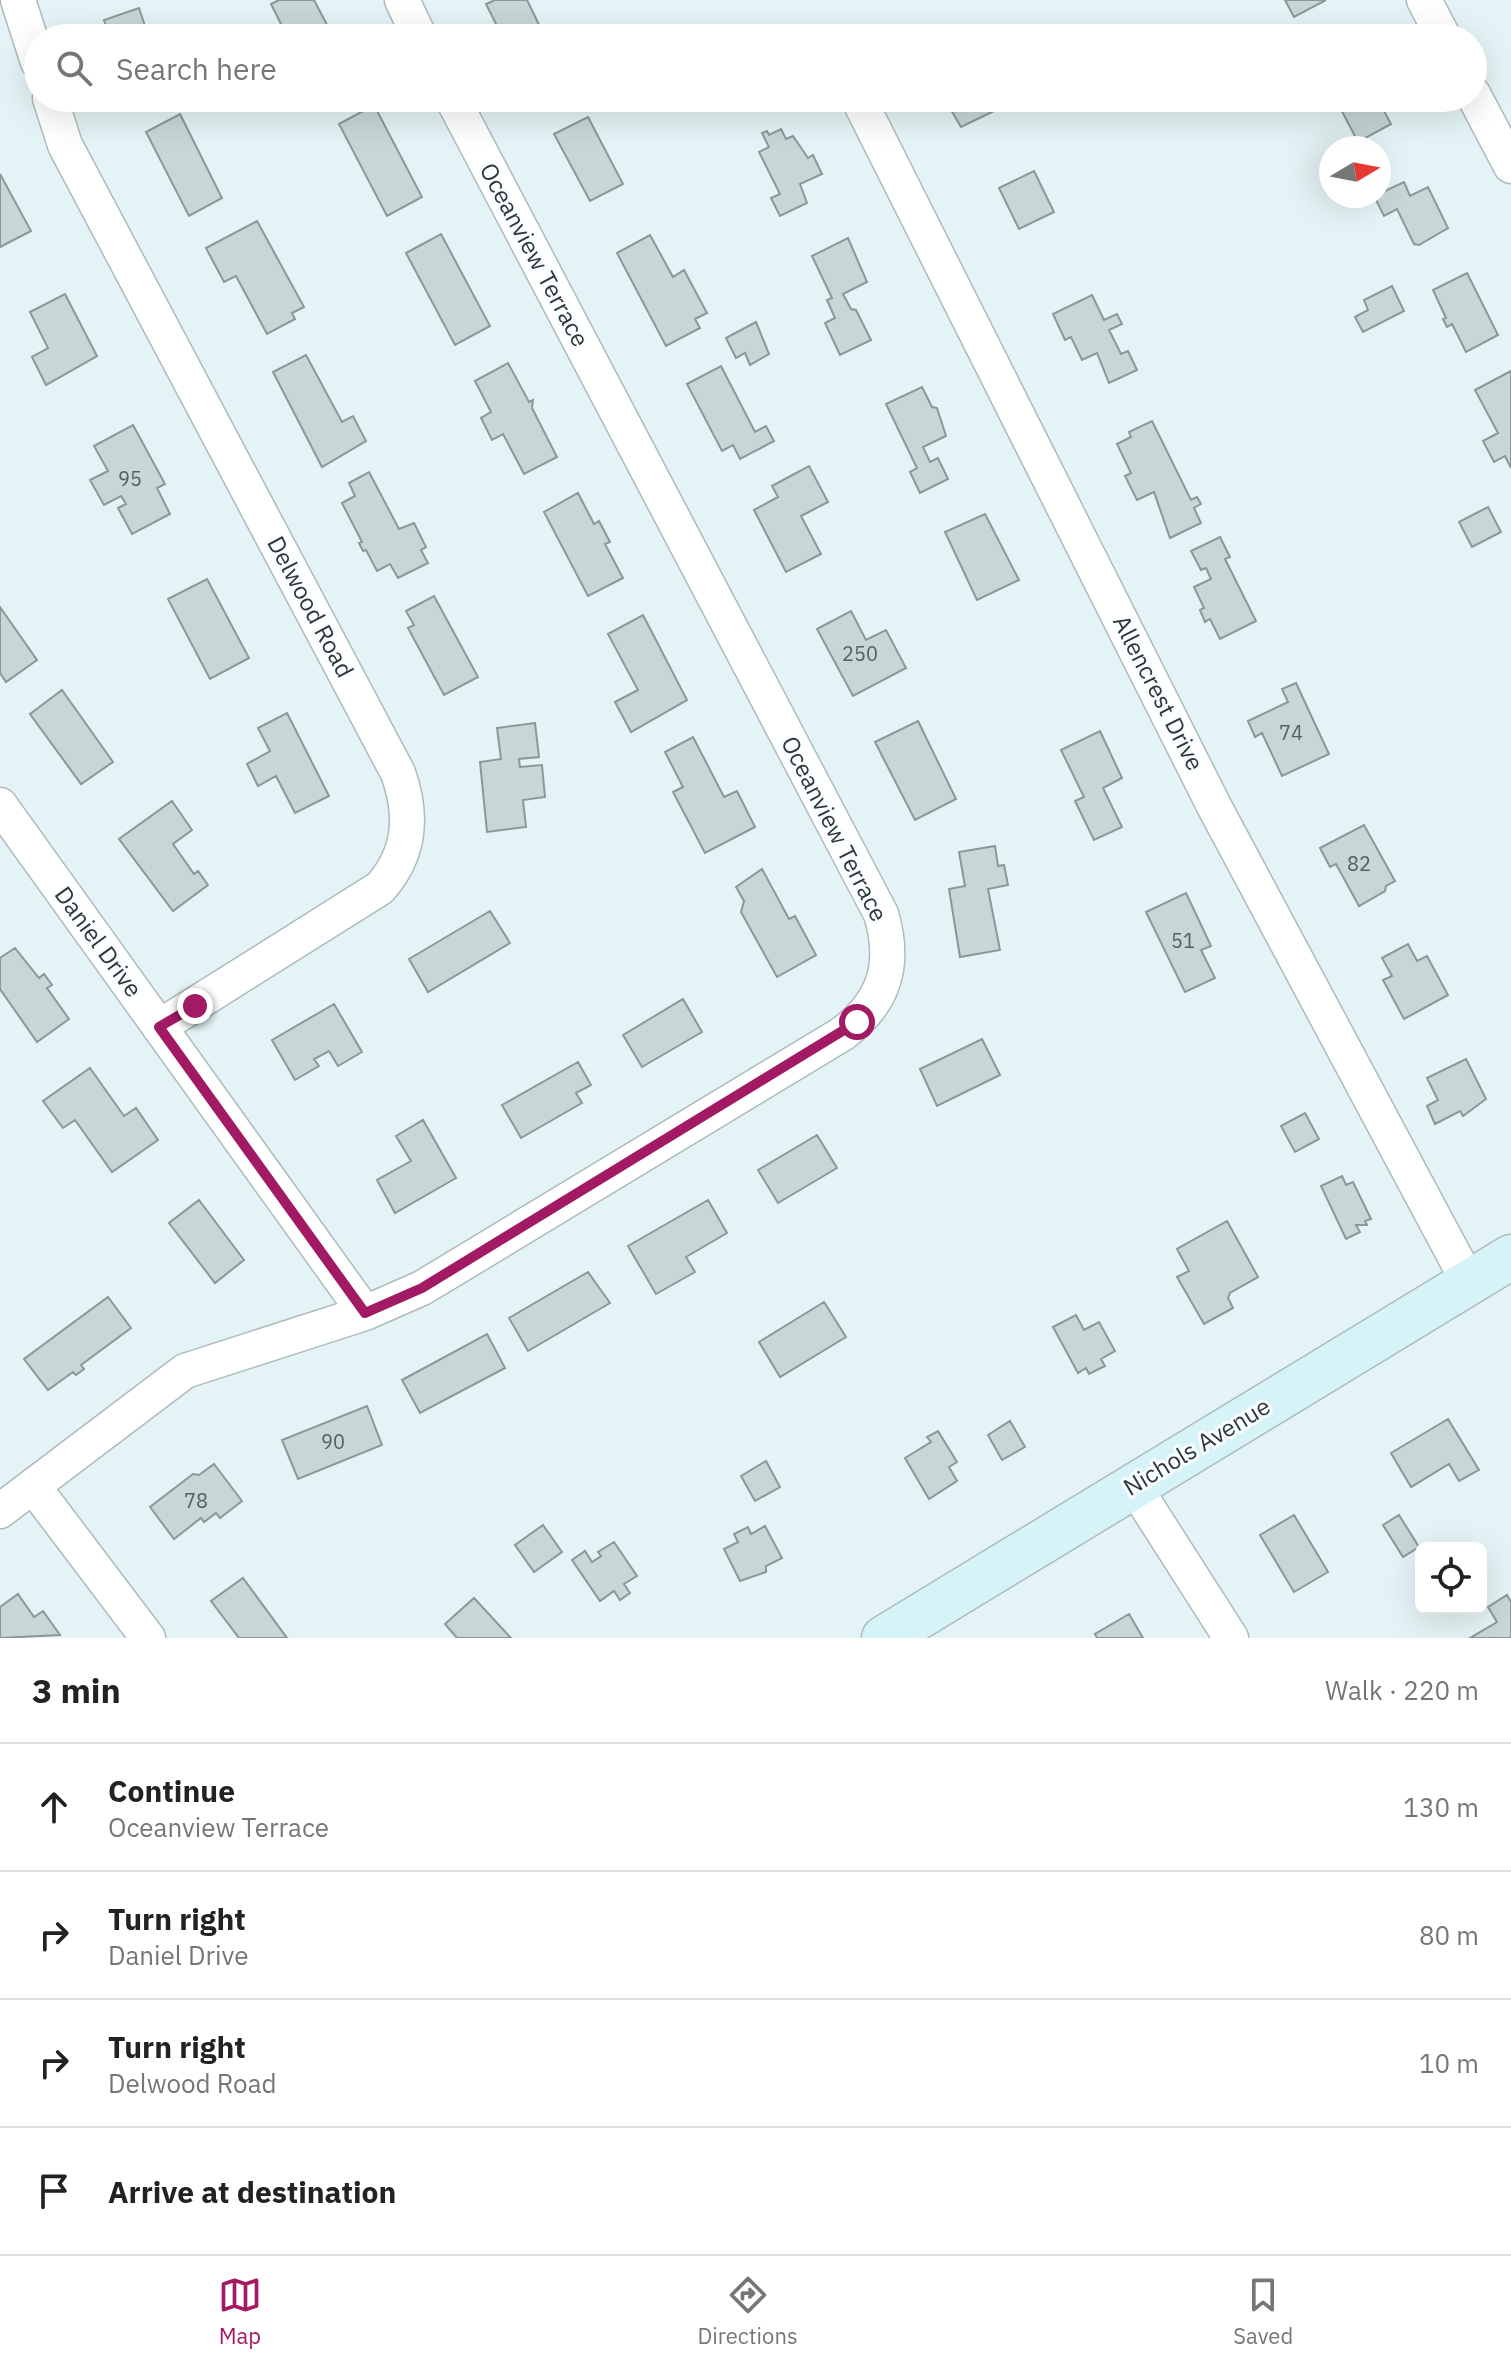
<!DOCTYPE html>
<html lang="en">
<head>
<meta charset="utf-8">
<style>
	body { margin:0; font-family:"IBM Plex Sans",sans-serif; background:#f2f2f2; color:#222 }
	.controls { position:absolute; right:24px; bottom:24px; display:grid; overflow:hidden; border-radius:12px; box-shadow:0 8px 32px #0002 }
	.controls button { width:72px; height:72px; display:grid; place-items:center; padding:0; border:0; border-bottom:2px solid #e0e0e0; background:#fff; color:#222; font:40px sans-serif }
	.compass { position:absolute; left:1319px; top:136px; width:72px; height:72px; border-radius:50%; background:#fff; box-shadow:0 8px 32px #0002; rotate:80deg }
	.stop { position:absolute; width:24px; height:24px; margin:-18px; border:6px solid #a21964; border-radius:50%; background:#fff }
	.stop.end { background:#a21964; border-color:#fff; box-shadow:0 2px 8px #0008 }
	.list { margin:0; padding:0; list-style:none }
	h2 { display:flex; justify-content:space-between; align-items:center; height:104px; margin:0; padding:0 32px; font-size:34px }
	h2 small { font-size:26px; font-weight:400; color:#767676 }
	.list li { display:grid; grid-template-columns:52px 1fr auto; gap:24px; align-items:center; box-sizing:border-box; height:128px; padding:0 32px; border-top:2px solid #e0e0e0 }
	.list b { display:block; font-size:30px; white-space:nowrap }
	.list p { margin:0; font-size:26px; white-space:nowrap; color:#767676 }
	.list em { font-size:26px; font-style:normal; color:#767676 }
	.icon { flex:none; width:44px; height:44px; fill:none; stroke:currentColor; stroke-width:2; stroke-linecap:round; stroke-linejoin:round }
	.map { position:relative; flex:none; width:1511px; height:1638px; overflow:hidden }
	.search { position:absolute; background:#fff; box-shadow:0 8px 32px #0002; left:24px; right:24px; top:24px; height:88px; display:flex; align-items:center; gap:20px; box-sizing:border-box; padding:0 28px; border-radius:44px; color:#767676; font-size:30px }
	.sheet { height:616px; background:#fff }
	nav { display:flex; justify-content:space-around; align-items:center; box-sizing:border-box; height:112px; border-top:2px solid #e0e0e0; background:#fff; font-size:22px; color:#767676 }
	nav a { display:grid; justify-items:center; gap:4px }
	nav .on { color:#a21964 }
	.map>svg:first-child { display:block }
	.building { fill:#c7d6d7; stroke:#899899; stroke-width:2 }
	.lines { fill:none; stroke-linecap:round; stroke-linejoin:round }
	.street-casing { stroke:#acbbbc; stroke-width:37 }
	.secondary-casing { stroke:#acbbbc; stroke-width:47 }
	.street { stroke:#fff; stroke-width:34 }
	.secondary { stroke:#d6f4f7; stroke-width:44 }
	.route { stroke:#a21964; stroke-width:10 }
	.labels { text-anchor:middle; stroke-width:6; stroke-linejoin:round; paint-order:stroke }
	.number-label { font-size:20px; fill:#565f60 }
	.street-label { font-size:24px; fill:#313738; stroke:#f8feff }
</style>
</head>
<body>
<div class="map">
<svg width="1511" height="1638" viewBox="0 0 1511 1638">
	<rect width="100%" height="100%" fill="#e4f3f5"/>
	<path class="building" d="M279,0H314L334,38H288L271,4Z
		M495,0H527L543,33L557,26L563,38H503L486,4Z
		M1285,0H1326L1294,17Z
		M139,8L149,38H110L104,20Z
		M944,98H987L994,111L961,127Z
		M1335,98H1377L1391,124L1358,142Z
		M374,105L422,197L387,216L339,124Z
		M180,114L222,198L189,216L146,132Z
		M588,117L623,184L590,201L554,134Z
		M781,129L786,139L793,136L808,158L813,155L822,174L800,184L807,203L780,216L771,198L780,194L759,152L769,147L762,133L767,131L769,135Z
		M1034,171L1054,212L1019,229L999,188Z
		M0,174L31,231L0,247Z
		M1404,182L1410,196L1428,187L1448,228L1419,245L1414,244L1397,209L1384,216L1374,196Z
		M257,221L304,307L292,313L295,319L267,334L236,276L224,282L206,248Z
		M441,234L490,326L455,345L406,253Z
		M650,235L673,277L684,270L707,313L695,319L700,328L666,346L617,253Z
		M848,238L867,282L843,294L851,309L856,310L871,340L840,355L825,323L835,318L827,300L832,298L812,256Z
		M1467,273L1498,335L1466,352L1452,324L1447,327L1443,319L1446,318L1433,290Z
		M1392,286L1404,311L1363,332L1355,317L1368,310L1364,300Z
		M65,294L97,356L46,385L32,357L48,348L30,312Z
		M1092,295L1104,320L1117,314L1122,324L1109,330L1121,354L1128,351L1137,370L1109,383L1097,353L1082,360L1071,337L1065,340L1053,314Z
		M756,322L769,354L750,365L745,353L736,358L726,338Z
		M306,355L342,422L353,416L366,441L322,467L273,372Z
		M508,363L529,402L533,400L532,408L557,457L524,474L503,434L492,440L481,418L491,412L475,381Z
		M721,366L755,432L766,426L774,441L740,459L733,445L722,451L687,384Z
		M1511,371V468L1505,456L1494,462L1483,441L1498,433L1475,390Z
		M922,387L932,407L937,408L946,436L923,447L930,462L938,458L948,479L920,493L910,472L917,468L886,404Z
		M1152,421L1191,500L1197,497L1201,504L1194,508L1201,523L1170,538L1154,492L1137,500L1125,476L1131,473L1117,444L1131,437L1129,432Z
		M133,425L165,484L157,488L170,514L132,534L118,508L126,504L121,496L104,505L90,480L108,471L94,446Z
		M809,466L828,502L801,516L821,554L786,572L754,510L778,497L772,486Z
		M369,472L399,529L414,523L426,547L421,550L428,563L398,578L390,564L377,571L366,550L363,551L359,543L362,542L342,503L355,496L349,483Z
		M578,493L594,524L599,521L610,542L605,544L623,578L588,596L544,512Z
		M1488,507L1501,532L1472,547L1459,522Z
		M985,514L1019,580L977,600L945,532Z
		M1220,537L1230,557L1225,559L1256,621L1220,639L1210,619L1205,622L1200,610L1204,608L1194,587L1211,579L1206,568L1201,570L1191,551Z
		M207,579L249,658L210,679L168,599Z
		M434,596L478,677L444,695L408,628L414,625L406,611Z
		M0,607L37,660L6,682L0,673Z
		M851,611L866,640L886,630L906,668L853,696L817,629Z
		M643,615L687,700L631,732L615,702L638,690L608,634Z
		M1296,683L1329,754L1282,776L1262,733L1255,737L1248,721L1288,702L1282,689Z
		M62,690L113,762L81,784L30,714Z
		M287,713L329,796L295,813L276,776L258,786L247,764L270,751L258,728Z
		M918,721L956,799L915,820L875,742Z
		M535,723L539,757L519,759L520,767L542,765L545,797L523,800L526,827L487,832L480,762L501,759L497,728Z
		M1100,731L1122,778L1103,788L1122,827L1094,840L1075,801L1084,797L1061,750Z
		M693,737L724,797L737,791L755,827L705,853L673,792L683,787L665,752Z
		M172,801L192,830L173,844L194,874L198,871L208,885L173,911L119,839Z
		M1364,825L1395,881L1386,886L1385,891L1359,906L1336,864L1330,867L1320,848Z
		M995,846L998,866L1004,865L1008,885L988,889L1000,950L960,957L949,889L965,886L959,852Z
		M762,869L789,919L795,916L816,955L777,977L741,912L744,901L736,887Z
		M1186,893L1211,946L1201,950L1215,978L1185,992L1146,912Z
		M490,911L510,943L428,992L409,959Z
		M1408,944L1417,961L1427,956L1448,995L1404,1019L1383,980L1392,976L1382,958Z
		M15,948L39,978L44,974L52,985L47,988L69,1019L37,1042L0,989V958Z
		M683,999L702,1032L642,1067L623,1035Z
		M334,1004L362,1052L338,1066L329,1051L314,1059L319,1066L295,1080L272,1040Z
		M982,1039L1000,1075L937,1106L920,1069Z
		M1466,1059L1486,1099L1463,1116L1460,1111L1435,1124L1427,1106L1438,1100L1427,1078Z
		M578,1062L591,1085L576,1093L582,1103L521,1138L502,1105Z
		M90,1068L124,1116L136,1108L158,1140L112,1172L75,1120L63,1128L43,1101Z
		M1305,1113L1319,1139L1295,1152L1281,1126Z
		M423,1120L456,1178L395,1213L377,1180L411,1161L396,1136Z
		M817,1135L837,1168L778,1203L758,1170Z
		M1342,1176L1346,1185L1353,1182L1371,1219L1365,1221L1367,1225H1356L1360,1232L1346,1239L1321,1186Z
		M199,1200L244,1260L215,1283L169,1223Z
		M708,1200L727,1233L686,1257L695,1272L656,1294L628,1246Z
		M1227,1221L1258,1277L1230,1293L1228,1298L1233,1308L1204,1324L1177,1277L1189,1271L1177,1249Z
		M588,1272L610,1303L528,1351L509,1318Z
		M108,1297L131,1328L81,1365L84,1369L76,1375L73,1372L48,1390L24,1359Z
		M824,1302L846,1337L780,1377L759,1342Z
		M1076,1315L1084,1330L1099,1322L1115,1351L1101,1359L1105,1366L1089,1374L1086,1368L1078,1373L1053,1327Z
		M487,1334L505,1368L420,1413L402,1380Z
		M367,1406L382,1445L298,1479L282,1440Z
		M1448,1419L1479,1470L1459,1481L1449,1464L1411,1487L1391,1453Z
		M1010,1421L1025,1447L1002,1460L988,1435Z
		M938,1431L957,1462L949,1467L957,1481L929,1499L905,1458L931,1442L927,1437Z
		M766,1461L780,1487L755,1501L741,1476Z
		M214,1464L242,1501L220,1518L216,1513L204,1522L201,1518L174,1539L150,1507L193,1474L199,1475Z
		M1294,1515L1328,1572L1294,1592L1260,1535Z
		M1399,1515L1419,1547L1403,1557L1383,1525Z
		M543,1525L562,1552L534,1572L515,1545Z
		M765,1526L782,1558L766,1566V1572L740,1581L724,1549L738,1542L734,1534L748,1527L751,1534Z
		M614,1542L637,1576L624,1584L630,1593L620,1600L614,1591L600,1601L572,1560L585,1551L592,1562L601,1556L598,1552Z
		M243,1578L287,1638H239L211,1601Z
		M18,1594L34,1617L43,1611L60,1635L0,1638V1607Z
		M1507,1595L1511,1602V1638H1470L1497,1622L1488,1607Z
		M474,1598L511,1638H457L445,1624Z
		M1129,1614L1143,1638H1097L1095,1634Z"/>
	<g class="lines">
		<g class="street-casing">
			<path id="street" d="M18,0L38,62
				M402,0L420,38
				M1424,0L1444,38
				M1473,94L1511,166
				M50,98L65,145L398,773C413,815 411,853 380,888L159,1027
				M858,98L1214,806L1469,1283
				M0,805L365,1313
				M33,1486L148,1638
				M1134,1486L1231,1638
				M0,1511L185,1371L365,1313L422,1288L842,1034C885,1002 896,964 881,914L452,98"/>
		</g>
		<g class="secondary-casing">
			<path id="secondary" d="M884,1638L1511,1257"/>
		</g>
		<use href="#street" class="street"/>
		<use href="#secondary" class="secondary"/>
	</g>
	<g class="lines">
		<path class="route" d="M195,1006L159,1027L365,1313L422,1288L857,1022"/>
	</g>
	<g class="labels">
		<g class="number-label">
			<text x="130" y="486">95</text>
			<text x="860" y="661">250</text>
			<text x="1291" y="740">74</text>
			<text x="1359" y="871">82</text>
			<text x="1183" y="948">51</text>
			<text x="333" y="1449">90</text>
			<text x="196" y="1508">78</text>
		</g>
		<g class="street-label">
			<text transform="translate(534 255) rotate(62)" y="8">Oceanview Terrace</text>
			<text transform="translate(310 607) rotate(62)" y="8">Delwood Road</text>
			<text transform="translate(1158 693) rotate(63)" y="8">Allencrest Drive</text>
			<text transform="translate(834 829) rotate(63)" y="8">Oceanview Terrace</text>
			<text transform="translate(98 942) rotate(54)" y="8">Daniel Drive</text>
			<text transform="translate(1197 1447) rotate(-31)" y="8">Nichols Avenue</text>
		</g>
	</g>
</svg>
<div class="controls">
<button><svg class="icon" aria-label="locate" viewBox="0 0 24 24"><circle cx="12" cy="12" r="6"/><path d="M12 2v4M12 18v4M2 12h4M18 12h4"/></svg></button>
</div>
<svg class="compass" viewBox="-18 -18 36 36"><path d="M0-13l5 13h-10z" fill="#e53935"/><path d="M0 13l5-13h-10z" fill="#767676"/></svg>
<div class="stop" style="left:857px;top:1022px"></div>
<div class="stop end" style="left:195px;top:1006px"></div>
<div class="search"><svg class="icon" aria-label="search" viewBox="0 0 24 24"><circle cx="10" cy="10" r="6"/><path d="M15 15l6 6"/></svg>Search here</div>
</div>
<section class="sheet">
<h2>3 min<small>Walk · 220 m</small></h2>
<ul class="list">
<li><svg class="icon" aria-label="ahead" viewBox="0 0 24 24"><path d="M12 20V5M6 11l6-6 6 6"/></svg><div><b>Continue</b><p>Oceanview Terrace</p></div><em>130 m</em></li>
<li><svg class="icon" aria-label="right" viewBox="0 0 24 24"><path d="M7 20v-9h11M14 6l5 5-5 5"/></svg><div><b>Turn right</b><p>Daniel Drive</p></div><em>80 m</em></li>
<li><svg class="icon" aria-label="right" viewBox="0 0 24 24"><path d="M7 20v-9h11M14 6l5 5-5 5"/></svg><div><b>Turn right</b><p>Delwood Road</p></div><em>10 m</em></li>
<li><svg class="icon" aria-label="arrive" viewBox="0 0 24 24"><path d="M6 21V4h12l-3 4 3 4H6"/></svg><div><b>Arrive at destination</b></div></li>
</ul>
</section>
<nav>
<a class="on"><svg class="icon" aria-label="map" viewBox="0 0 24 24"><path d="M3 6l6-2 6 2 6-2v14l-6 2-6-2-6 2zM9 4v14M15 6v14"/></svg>Map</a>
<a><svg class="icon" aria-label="directions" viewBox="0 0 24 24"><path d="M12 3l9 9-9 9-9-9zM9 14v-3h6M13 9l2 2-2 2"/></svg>Directions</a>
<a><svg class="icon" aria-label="saved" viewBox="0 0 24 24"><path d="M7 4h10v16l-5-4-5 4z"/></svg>Saved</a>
</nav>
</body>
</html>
